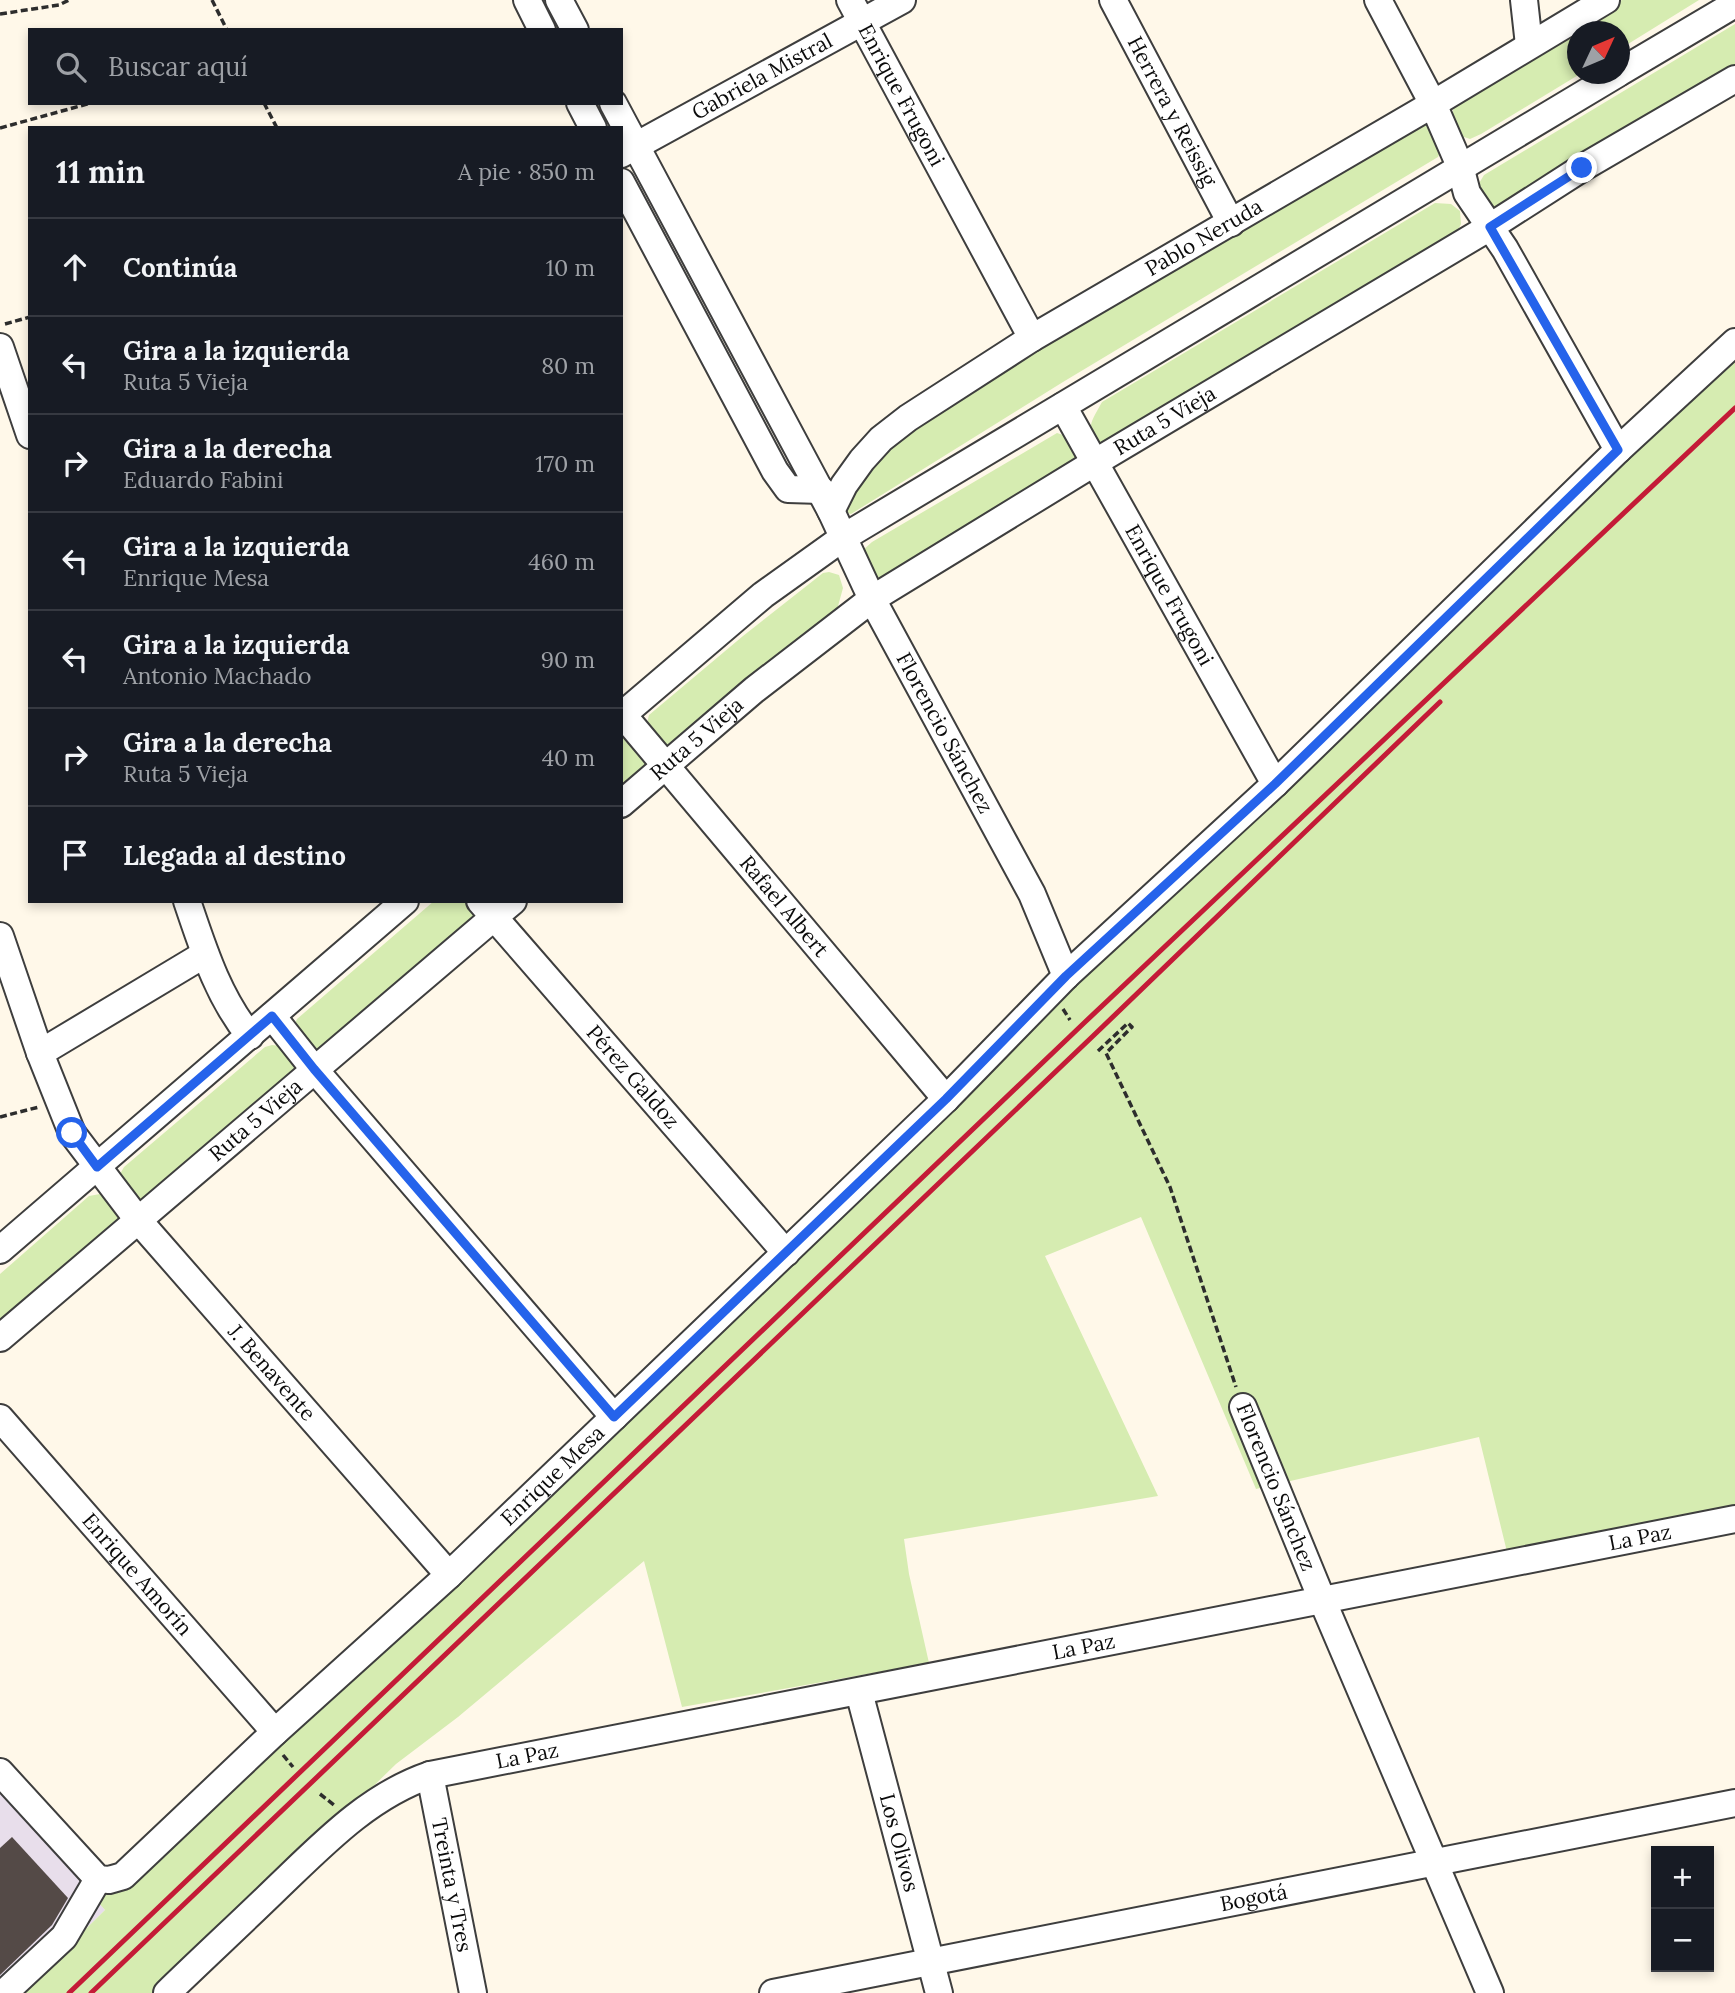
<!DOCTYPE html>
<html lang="es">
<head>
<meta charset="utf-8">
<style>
	body { margin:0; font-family:Lora,serif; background:#242831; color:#f1f3f6 }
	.controls { position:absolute; right:21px; bottom:21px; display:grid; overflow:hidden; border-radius:0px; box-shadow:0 4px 10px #0003 }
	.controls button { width:63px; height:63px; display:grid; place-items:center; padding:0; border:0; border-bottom:2px solid #363941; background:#171b24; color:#f1f3f6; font:35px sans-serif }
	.compass { position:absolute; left:1567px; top:21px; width:63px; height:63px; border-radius:50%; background:#171b24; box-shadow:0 4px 10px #0003; rotate:46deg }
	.stop { position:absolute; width:21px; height:21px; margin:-16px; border:5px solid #2563eb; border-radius:50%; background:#fff }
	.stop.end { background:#2563eb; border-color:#fff; box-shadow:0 2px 7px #0008 }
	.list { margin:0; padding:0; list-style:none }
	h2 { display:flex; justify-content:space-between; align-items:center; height:91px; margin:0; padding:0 28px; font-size:30px }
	h2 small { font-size:23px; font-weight:400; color:#9ea1a6 }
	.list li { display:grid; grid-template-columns:46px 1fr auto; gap:21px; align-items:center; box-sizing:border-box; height:98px; padding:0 28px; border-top:2px solid #363941 }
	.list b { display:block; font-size:26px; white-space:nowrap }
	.list p { margin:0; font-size:23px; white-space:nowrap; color:#9ea1a6 }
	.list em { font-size:23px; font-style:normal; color:#9ea1a6 }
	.icon { flex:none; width:38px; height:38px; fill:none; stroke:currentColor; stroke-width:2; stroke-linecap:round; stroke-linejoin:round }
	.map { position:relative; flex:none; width:1735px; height:1993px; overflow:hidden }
	.search { position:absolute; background:#171b24; box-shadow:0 4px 10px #0003; left:28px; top:28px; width:595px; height:77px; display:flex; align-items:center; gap:18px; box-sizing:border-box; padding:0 24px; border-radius:0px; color:#9ea1a6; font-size:26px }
	.panel { position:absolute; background:#171b24; box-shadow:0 4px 10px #0003; left:28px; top:126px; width:595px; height:777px; border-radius:0px }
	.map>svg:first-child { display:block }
	.industrial { fill:#e8deeb }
	.green { fill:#d6ecb1 }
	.building { fill:#544a47 }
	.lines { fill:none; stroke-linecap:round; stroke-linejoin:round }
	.minor-casing { stroke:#3e3e3e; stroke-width:30 }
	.path { stroke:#2d2d2d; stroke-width:3.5; stroke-dasharray:7 3.5; stroke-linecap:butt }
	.minor { stroke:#fff; stroke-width:26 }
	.rail { stroke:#c41b37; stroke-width:5 }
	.route { stroke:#2563eb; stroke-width:9 }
	.labels { text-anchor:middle; stroke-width:7; stroke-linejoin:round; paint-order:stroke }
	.street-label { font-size:21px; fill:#0b0b0b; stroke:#fff }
</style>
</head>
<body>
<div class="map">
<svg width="1735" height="1993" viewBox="0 0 1735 1993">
	<rect width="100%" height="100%" fill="#fff8e9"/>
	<path class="industrial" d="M0,1789L105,1910L21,1993H0Z"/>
	<path class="green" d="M1622,0H1699L1620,49V32H1578V74H1580L1481,134L1470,139L1458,135L1451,118L1456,100Z
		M1735,24V68L1508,207L1494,208L1484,204L1478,185L1484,175Z
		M1424,123L1432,128L1442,148L1438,157L1063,382L851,514L845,512L846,496L893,441L1040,345Z
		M1435,203L1451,204L1460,211L1461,224L1454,238L1098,448C1085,428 1091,422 1102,402Z
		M1735,353V1509L1508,1556L1479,1437L1256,1489L1141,1217L1045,1256L1158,1496L904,1539L909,1574L929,1663L682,1707L644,1561L458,1717L396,1764L162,1993H21L105,1910L97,1901L105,1889L130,1887L282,1739L1064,991L1281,797L1626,455Z
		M1057,433L1066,436L1080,457L882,578L870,575L862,551L872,542Z
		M829,572L839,575L843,588L835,617L668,748L661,747L646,727L649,715L743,636L823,573Z
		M626,738L646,754L647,766L621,789V740Z
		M434,901H471L477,920L314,1055L293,1028L297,1019Z
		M272,1045L280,1046L297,1063L296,1077L143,1204L134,1202L119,1176L124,1167L265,1047Z
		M100,1194L109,1196L122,1220L0,1330V1274L89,1196Z"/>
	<path class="building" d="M12,1837L68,1898L52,1925L0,1975V1848Z"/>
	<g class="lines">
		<g class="minor-casing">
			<g id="minor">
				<path d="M527,0L542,30"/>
				<path d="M559,0L575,30"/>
				<path id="s1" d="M850,0L1032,338"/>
				<path id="s2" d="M1113,0L1231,223"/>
				<path d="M1378,0L1433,104L1460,166L1467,193L1505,249L1618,450"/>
				<path d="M1524,0L1529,45"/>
				<path d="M1620,72L1735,4"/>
				<path d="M580,103L593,128"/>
				<path id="s3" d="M613,103L831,511L872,599L1032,894L1066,976"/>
				<path id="s4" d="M621,154L902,0"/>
				<path d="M621,182L775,471L788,489L821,490"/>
				<path d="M0,347L30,435"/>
				<path id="s5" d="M1063,406L1275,784"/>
				<path id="s6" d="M831,511L844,485L862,460L881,439L908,418L1032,338L1433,104L1606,0"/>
				<path id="s7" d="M623,715L946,1099"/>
				<path d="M621,716L763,595L844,537L1617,74"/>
				<path id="s8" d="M621,804L754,690L872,599L1094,463L1490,227L1582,168L1735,79"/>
				<path d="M187,901C203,948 218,997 250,1036"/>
				<path id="s9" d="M480,901L786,1253"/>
				<path id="s10" d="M0,936L40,1053L72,1133L138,1220L449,1575"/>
				<path d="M272,1016L314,1069L614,1417"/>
				<path d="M40,1053L205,954"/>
				<path d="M0,1250L405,901"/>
				<path id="s11" d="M0,1338L513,901"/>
				<path d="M1243,1407L1323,1602L1490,1993"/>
				<path id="s12" d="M0,1418L275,1732"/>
				<path id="s13" d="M859,1692L939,1993"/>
				<path id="s14" d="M0,1772L98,1879L109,1880L123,1876L275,1732L449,1575L946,1099L1066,976L1275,784L1618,450L1735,342"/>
				<path id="s15" d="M430,1775L473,1993"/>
				<path d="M4,1993L64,1937L98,1879"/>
				<path id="s16" d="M167,1993C203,1958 240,1924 276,1889C322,1845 368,1796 430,1775L1735,1519"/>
				<path id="s17" d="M773,1993L1735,1803"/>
			</g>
		</g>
		<path class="path" d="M212,0L227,30
			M0,14L59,5L69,0
			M264,103L277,128
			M0,128L91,103
			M5,324L30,317
			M1063,1009L1070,1020
			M1098,1051L1128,1023L1132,1027L1106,1053L1170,1187L1236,1387
			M0,1117L39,1107
			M283,1755L293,1767
			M320,1794L334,1805"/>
		<use href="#minor" class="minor"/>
		<path class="rail" d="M69,1993L1084,1023L1735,408
			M91,1993L1093,1036L1440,702"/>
	</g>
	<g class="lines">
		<path class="route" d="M72,1133L97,1167L272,1016L314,1069L614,1417L946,1099L1066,976L1275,784L1618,450L1490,227L1582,168"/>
	</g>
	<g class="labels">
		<g class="street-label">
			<text dy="7" stroke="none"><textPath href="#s4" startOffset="161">Gabriela Mistral</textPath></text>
			<text dy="7" stroke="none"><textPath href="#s1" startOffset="108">Enrique Frugoni</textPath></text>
			<text dy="7" stroke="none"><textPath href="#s2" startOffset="126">Herrera y Reissig</textPath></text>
			<text dy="7" stroke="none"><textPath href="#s6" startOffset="469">Pablo Neruda</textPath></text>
			<text dy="7" stroke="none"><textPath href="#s8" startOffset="667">Ruta 5 Vieja</textPath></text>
			<text dy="7" stroke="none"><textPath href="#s5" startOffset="217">Enrique Frugoni</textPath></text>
			<text dy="7" stroke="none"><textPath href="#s3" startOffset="712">Florencio Sánchez</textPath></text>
			<text dy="7" stroke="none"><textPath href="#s8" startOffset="100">Ruta 5 Vieja</textPath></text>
			<text dy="7" stroke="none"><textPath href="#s7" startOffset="250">Rafael Albert</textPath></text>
			<text dy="7" stroke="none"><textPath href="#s9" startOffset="233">Pérez Galdoz</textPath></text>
			<text dy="7" stroke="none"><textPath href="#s11" startOffset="336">Ruta 5 Vieja</textPath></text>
			<text dy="7" stroke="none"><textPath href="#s10" startOffset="522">J. Benavente</textPath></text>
			<text dy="7" stroke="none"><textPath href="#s14" startOffset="758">Enrique Mesa</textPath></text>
			<text transform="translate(1276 1487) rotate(68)" y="7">Florencio Sánchez</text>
			<text dy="7" stroke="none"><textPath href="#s16" startOffset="1577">La Paz</textPath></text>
			<text dy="7" stroke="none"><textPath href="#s12" startOffset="208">Enrique Amorín</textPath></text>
			<text dy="7" stroke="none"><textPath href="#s16" startOffset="1010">La Paz</textPath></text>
			<text dy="7" stroke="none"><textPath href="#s16" startOffset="443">La Paz</textPath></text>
			<text dy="7" stroke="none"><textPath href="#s13" startOffset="156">Los Olivos</textPath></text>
			<text dy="7" stroke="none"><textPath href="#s15" startOffset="112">Treinta y Tres</textPath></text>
			<text dy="7" stroke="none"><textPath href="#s17" startOffset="490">Bogotá</textPath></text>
		</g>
	</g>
</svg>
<div class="controls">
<button>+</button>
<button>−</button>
</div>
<svg class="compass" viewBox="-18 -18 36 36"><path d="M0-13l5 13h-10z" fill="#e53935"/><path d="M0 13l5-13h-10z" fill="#9ea1a6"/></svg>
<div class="stop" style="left:72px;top:1133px"></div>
<div class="stop end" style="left:1582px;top:168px"></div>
<div class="search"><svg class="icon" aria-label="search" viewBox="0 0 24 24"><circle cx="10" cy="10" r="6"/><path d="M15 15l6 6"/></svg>Buscar aquí</div>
<section class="panel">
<h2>11 min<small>A pie · 850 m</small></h2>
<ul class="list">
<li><svg class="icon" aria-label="ahead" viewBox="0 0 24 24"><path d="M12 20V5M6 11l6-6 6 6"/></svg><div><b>Continúa</b></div><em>10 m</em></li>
<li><svg class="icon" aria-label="left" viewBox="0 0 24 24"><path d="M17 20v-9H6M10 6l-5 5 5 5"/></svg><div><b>Gira a la izquierda</b><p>Ruta 5 Vieja</p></div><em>80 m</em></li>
<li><svg class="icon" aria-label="right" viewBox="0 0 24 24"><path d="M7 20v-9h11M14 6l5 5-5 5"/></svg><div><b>Gira a la derecha</b><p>Eduardo Fabini</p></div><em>170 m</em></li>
<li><svg class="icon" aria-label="left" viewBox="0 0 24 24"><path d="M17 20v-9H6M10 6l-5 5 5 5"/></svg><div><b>Gira a la izquierda</b><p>Enrique Mesa</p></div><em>460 m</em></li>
<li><svg class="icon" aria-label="left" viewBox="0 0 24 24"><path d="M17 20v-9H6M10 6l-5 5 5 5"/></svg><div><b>Gira a la izquierda</b><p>Antonio Machado</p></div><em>90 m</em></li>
<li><svg class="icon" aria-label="right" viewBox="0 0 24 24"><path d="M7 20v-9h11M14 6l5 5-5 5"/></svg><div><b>Gira a la derecha</b><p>Ruta 5 Vieja</p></div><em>40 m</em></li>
<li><svg class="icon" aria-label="arrive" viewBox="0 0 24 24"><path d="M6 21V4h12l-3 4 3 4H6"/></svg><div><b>Llegada al destino</b></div></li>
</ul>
</section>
</div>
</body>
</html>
